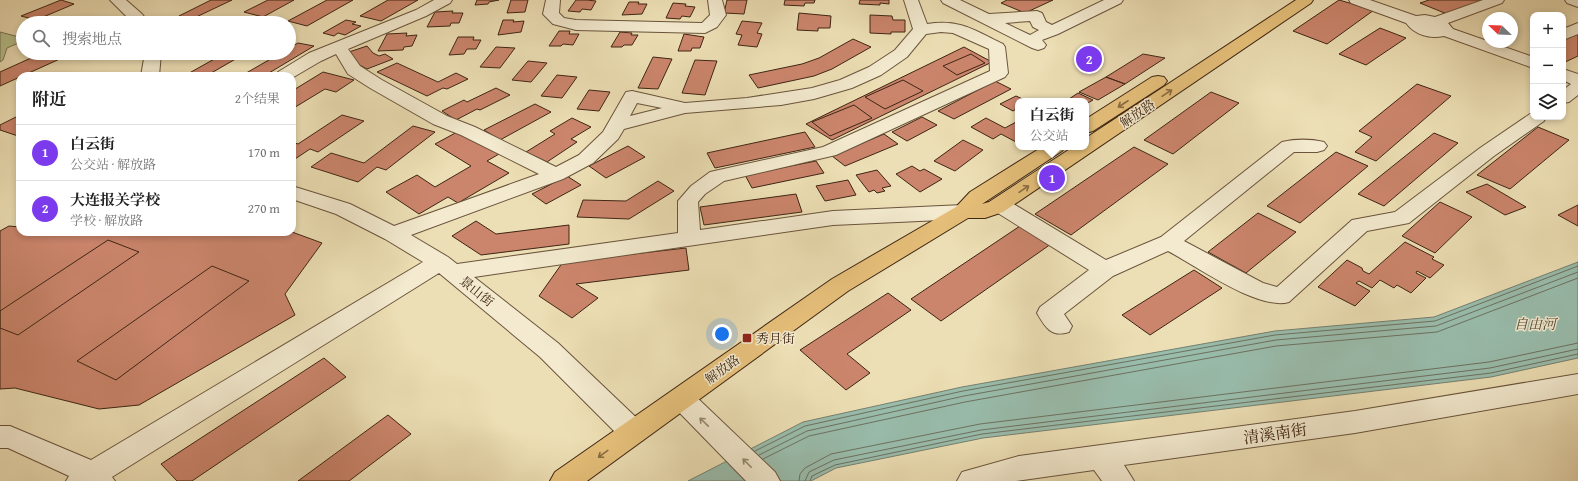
<!DOCTYPE html>
<html lang="zh">
<head>
<meta charset="utf-8">
<style>
	body { margin:0; font-family:"Gentium Book Plus","Noto Serif SC",serif; background:#f2f2f2; color:#222 }
	.controls { position:absolute; right:12px; top:12px; display:grid; overflow:hidden; border-radius:8px; box-shadow:0 2px 6px #0003 }
	.controls button { width:36px; height:36px; display:grid; place-items:center; padding:0; border:0; border-bottom:1px solid #e0e0e0; background:#fff; color:#222; font:20px sans-serif }
	.compass { position:absolute; left:1482px; top:12px; width:36px; height:36px; border-radius:50%; background:#fff; box-shadow:0 2px 6px #0003; rotate:293deg }
	.you { position:absolute; left:722px; top:334px; width:14px; height:14px; margin:-10px; border:3px solid #fff; border-radius:50%; background:#1a73e8; box-shadow:0 0 0 6px #1a73e833 }
	.badge { display:grid; place-items:center; width:26px; height:26px; border-radius:50%; background:#7c3aed; color:#fff; font-size:13px; font-weight:700 }
	.pin { position:absolute; translate:-50% -50%; border:2px solid #fff; box-shadow:0 1px 4px #0006 }
	.popup { position:absolute; left:1015px; top:98px; width:74px; height:52px; box-sizing:border-box; display:grid; place-content:center; border-radius:8px; background:#fff; filter:drop-shadow(0 1px 3px #0005); font-size:13px; white-space:nowrap; color:#767676 }
	.popup b { font-size:15px; color:#222 }
	.popup::after { content:''; position:absolute; left:50%; top:100%; margin-left:-8px; border:8px solid transparent; border-top-color:#fff }
	.list { margin:0; padding:0; list-style:none }
	h2 { display:flex; justify-content:space-between; align-items:center; height:52px; margin:0; padding:0 16px; font-size:17px }
	h2 small { font-size:13px; font-weight:400; color:#767676 }
	.list li { display:grid; grid-template-columns:26px 1fr auto; gap:12px; align-items:center; box-sizing:border-box; height:56px; padding:0 16px; border-top:1px solid #e0e0e0 }
	.list b { display:block; font-size:15px; white-space:nowrap }
	.list p { margin:0; font-size:13px; white-space:nowrap; color:#767676 }
	.list em { font-size:13px; font-style:normal; color:#767676 }
	.icon { flex:none; width:22px; height:22px; fill:none; stroke:currentColor; stroke-width:2; stroke-linecap:round; stroke-linejoin:round }
	.map { position:relative; flex:none; width:1578px; height:481px; overflow:hidden }
	.search { position:absolute; background:#fff; box-shadow:0 2px 6px #0003; left:16px; top:16px; width:280px; height:44px; display:flex; align-items:center; gap:10px; box-sizing:border-box; padding:0 14px; border-radius:22px; color:#767676; font-size:15px }
	.panel { position:absolute; background:#fff; box-shadow:0 2px 6px #0003; left:16px; top:72px; width:280px; height:164px; border-radius:12px }
	.map>svg:first-child { display:block }
	.green { fill:#b7c28e; stroke:#7a7450 }
	.water { fill:#99bdad; stroke:#75806f }
	.lines { fill:none; stroke-linecap:round; stroke-linejoin:round }
	.shore { stroke:#6c7160; stroke-width:1 }
	.building { fill:#cb856c; stroke:#3e2513 }
	.minor-casing { stroke:#6a543c; stroke-width:2 }
	.major-casing { stroke:#3e2513; stroke-width:2 }
	.minor { fill:#f3eacf; fill-rule:evenodd }
	.major { fill:#e6c07a; fill-rule:evenodd }
	.oneway { stroke:#8a6b41 }
	.oneway2 { stroke:#988871 }
	.poi-dot { fill:#8f2418; stroke:#f3eacf; stroke-width:1.5 }
	.labels { text-anchor:middle; stroke-width:3; stroke-linejoin:round; paint-order:stroke }
	.street-label { font-size:13px; fill:#3e2513; stroke:#f3eacf }
	.poi-label { font-size:13px; fill:#3e2513; stroke:#f3eacf; text-anchor:start }
	.water-label { font-size:14px; font-style:italic; fill:#554b3a; stroke:#f3eacf }
	.near-street-label { font-size:16px; fill:#3e2513; stroke:#f3eacf }
</style>
</head>
<body>
<div class="map">
<svg width="1578" height="481" viewBox="0 0 1578 481">
	<rect width="100%" height="100%" fill="#eddfb5"/>
	<filter id="stains"><feTurbulence type="fractalNoise" baseFrequency=".005" numOctaves="4"/><feColorMatrix values="0 0 0 0 .2 0 0 0 0 .09 0 0 0 0 .02 0 0 0 .5 -.17"/></filter>
	<radialGradient id="worn" r=".72"><stop offset=".6" stop-color="#630" stop-opacity="0"/><stop offset="1" stop-color="#630" stop-opacity=".3"/></radialGradient>
	<path class="green" d="M0,32L23,38V41L7,48L3,60L0,62Z"/>
	<path class="water" d="M1578,262V358L1491,377L983,438L836,468L811,481H688L803,422L962,387L1275,331L1434,317Z"/>
	<g class="lines">
		<path class="shore" d="M755,451L805,426L963,391L1275,335L1435,321L1578,266
			M759,455L807,431L964,396L1276,340L1436,326L1578,272
			M763,459L809,436L965,402L1276,346L1437,332L1578,278
			M799,481L800,474L805,468L831,454L980,424L1489,362L1578,343
			M805,481L809,472L834,460L981,430L1490,368L1578,349
			M810,481L812,476L835,465L982,434L1491,373L1578,354"/>
	</g>
	<path class="building" d="M61,0L74,4L36,20L21,16Z
		M211,0H232L192,19L179,16Z
		M268,0H294L263,17L244,12Z
		M327,0H353L307,26L288,21Z
		M388,0H418L381,21L360,16Z
		M477,0H499L489,2L488,4L475,5Z
		M511,0H528L525,12L507,13Z
		M576,0H587L596,1L591,10L582,9L580,12L568,11Z
		M727,0H747L744,14L724,13Z
		M785,0H815L814,3H805L804,6L784,5Z
		M860,0H889V4L880,3V5L859,4Z
		M1007,0H1053L1025,13L1001,3Z
		M1339,0L1374,10L1327,44L1293,31Z
		M1429,0H1485L1447,14L1420,3Z
		M629,2H639L638,4H647L642,14L622,15Z
		M673,3L686,4L685,6L695,7L690,17L682,16L680,19L666,18Z
		M453,11L452,13H463L459,23H451L450,26L427,27L435,12Z
		M799,13L831,16L830,28H818V31L797,30Z
		M870,15L892,16L893,20H905V32H891V34L870,33Z
		M232,19L246,23H225Z
		M346,20L356,22L352,24L361,26L345,35L338,33L334,36L323,33Z
		M503,20H514L513,22L524,21L521,32L498,35Z
		M742,21L762,23L757,33L762,34L757,47L738,45L742,35L736,34Z
		M1380,28L1406,38L1366,65L1339,54Z
		M559,31H570L569,34H579L573,45L563,44L561,46H549Z
		M620,32L632,33L631,35H638L632,45H624L622,47H611Z
		M1578,32V56L1563,63V38Z
		M407,33L406,36L417,35L412,46L404,47L403,50L378,51L387,34Z
		M684,34L704,37L700,48H692L691,51H678Z
		M458,37H474L473,40H481L476,49H467L464,54L449,55Z
		M853,39L871,47L832,69L814,76L758,88L749,75L802,64L819,58Z
		M298,43L314,46L264,76H241L281,53H289V48Z
		M367,46L373,53L379,56L385,54L393,59L367,69L352,61L349,52Z
		M496,47L515,48L500,68L480,67Z
		M964,47L992,62L832,140L806,124Z
		M42,53H73L0,86V72Z
		M225,53H246L206,76H184Z
		M971,54L985,63L957,75L943,66Z
		M1143,54L1165,58L1125,84L1106,77Z
		M653,57L672,59L658,89L638,88Z
		M695,60L717,61L705,95L682,93Z
		M528,61L547,63L531,82L512,80Z
		M397,63L438,82L456,73L468,79L447,89L443,88L427,96L377,72Z
		M323,72L354,80L336,92L325,89L292,109V91Z
		M557,75L577,77L562,98L541,96Z
		M1106,77L1125,84L1098,100L1079,92Z
		M903,80L923,91L885,109L865,97Z
		M995,81L1011,89L954,119L938,111Z
		M1417,84L1451,96L1376,161L1355,152L1372,137L1359,131Z
		M496,88L510,95L480,110L477,109L456,120L442,111L464,100L467,102Z
		M589,90L610,92L599,111L577,109Z
		M1211,92L1239,103L1173,154L1144,140Z
		M1078,93L1093,100L1086,104V101H1066Z
		M1016,96L1027,101H1018V108L1013,111L1000,104Z
		M535,104L551,112L500,140L484,130Z
		M854,105L872,118L830,136L812,122Z
		M20,115V135L18,136L0,130V125Z
		M342,115L364,121L318,152L310,149L292,161V142L298,144Z
		M922,117L937,125L907,141L892,132Z
		M572,118L591,127L571,139L577,142L547,162L526,152L555,134L550,131Z
		M986,118L1005,128L1018,121V141L1016,142L1001,134L993,139L971,127Z
		M413,126L435,132L386,170L377,167L358,182L311,167L331,153L364,163Z
		M1538,127L1569,140L1510,189L1477,175Z
		M459,131L499,154L487,161L509,173L458,203L448,197L419,214L386,192L417,175L435,187L471,166L435,144Z
		M805,132L815,147L715,168L707,153Z
		M1434,133L1458,143L1384,206L1358,194Z
		M884,134L898,144L845,166L832,156Z
		M963,140L983,150L955,171L934,161Z
		M628,146L645,157L606,178L589,166Z
		M1134,147L1168,164L1071,235L1035,214Z
		M1336,152L1368,166L1300,223L1267,206Z
		M816,161L824,173L752,188L745,175Z
		M912,166L920,171L924,169L942,179L920,192L896,174Z
		M877,170L891,186L882,188L885,191L877,193L874,190L869,192L856,175Z
		M567,176L581,185L546,204L532,194Z
		M848,180L856,195L825,201L816,186Z
		M658,181L674,191L629,219L577,217L583,200L626,201Z
		M1487,184L1526,207L1505,215L1466,192Z
		M796,194L802,212L704,225L700,207Z
		M1440,202L1472,217L1435,253L1402,236Z
		M1578,205V226L1558,215Z
		M1258,213L1296,232L1246,273L1208,252Z
		M476,221L496,234L569,225V244L481,255L452,236Z
		M9,226L20,227V232H292L322,243L285,294L295,315L139,405L99,409L15,388L0,389V231Z
		M1020,226L1051,244L941,321L911,299Z
		M108,240L139,252L18,335L0,328V311Z
		M1405,242L1434,257L1432,259L1444,265L1430,278L1417,271L1416,273L1426,278L1411,293L1397,285L1394,288L1380,280L1372,288L1359,281L1356,283L1370,291L1355,306L1318,287L1347,260L1362,268L1363,271L1369,274Z
		M686,248L689,270L576,284L598,298L572,318L539,296L563,262Z
		M212,266L249,281L116,380L77,361Z
		M1194,270L1222,288L1150,335L1122,315Z
		M888,293L911,310L847,354L870,373L846,390L800,350Z
		M324,358L346,377L192,481H177L161,464Z
		M388,415L411,434L349,481H298Z"/>
	<g class="lines">
		<g class="minor-casing">
			<path id="minor" d="M110,0H126L142,14L149,23H133Z
				M434,0H452L450,3L426,16L348,49L360,66L382,80L447,116L475,127L556,167L579,155L603,132L626,92L632,91L685,103L747,98L812,88L840,80L869,67L895,50L913,29L904,0H918L927,24C960,19 974,30 1003,44L1005,47L1008,73L1005,77L836,155L724,181L705,194L698,202L700,230L833,211L963,205L970,207L974,212L970,217L963,219L833,225L474,277L558,343L643,424L647,432L643,440L633,443L623,440L540,357L439,273L112,477L115,481H66L69,476L8,448H0V426H10L91,460L423,262L385,239L336,214L292,199V186L350,204L394,226L539,174L461,135L433,124L370,88L348,74L336,54L321,61L292,78V76H275L278,72L309,53L416,10ZM941,32L953,33L989,49L990,71L823,147L710,172L691,186L678,201V233L457,264L448,257L411,235L563,179L593,163L618,139L624,129L685,113L781,105L814,99L852,88L881,75L907,57L926,34ZM637,103L662,108L630,116Z
				M546,0H560L559,13L564,18L576,20L702,23L710,15L708,0H722L726,15L717,27L705,33L576,30L553,24L543,14Z
				M941,0H960L989,14L1037,11L1042,13L1046,22L1052,25L1104,0H1123L1121,3L1058,34L1042,40L1046,45L1044,48L1038,50L1032,48L943,3ZM1030,21L1033,27L1039,30L1030,35L1005,23Z
				M1349,0H1370L1416,16L1425,15L1435,17L1483,0H1504L1502,3L1448,23L1453,29L1533,57V68L1444,36C1429,39 1415,35 1406,23L1351,3Z
				M1565,0H1578V7L1567,3Z
				M1578,23V34L1563,40V29Z
				M145,53H161L159,76H141Z
				M1563,69L1578,74V95L1569,102L1563,103V90L1571,84L1563,80Z
				M1533,112V117H1546L1544,121L1494,156L1409,223L1367,231L1289,302C1259,311 1196,266 1168,251L1113,276L1064,314L1072,326L1069,332C1051,338 1045,327 1037,313L1040,307L1089,270L993,210L990,205L993,200L1000,198L1007,200L1106,260L1161,237L1282,142C1295,139 1311,139 1324,142L1327,146L1324,150L1317,152H1294L1184,241L1263,283L1277,287L1352,220L1395,212L1480,148Z
				M1578,374V394L1355,433L1124,465L1134,481H1102L1094,470L1016,481H957L962,472L1019,456L1355,411Z
				M681,387L690,391L775,472L780,481H746L672,405L668,398L672,391Z"/>
		</g>
		<g class="major-casing">
			<path id="major" d="M1296,0H1313L1311,3L1003,212L985,218H968L848,291L587,481H550L555,472L832,279L956,207L970,192L1042,147H1065L1062,151L982,204L989,202L1073,147H1086V138Z
				M1158,76L1164,77L1167,81L1164,85L1093,131L1086,133V119L1152,77Z"/>
		</g>
		<use href="#minor" class="minor"/>
		<use href="#major" class="major"/>
	</g>
	<defs><path id="oneway-shaft" d="M-6 0H5M1.5-3L5.5 0L1.5 3" fill="none" stroke-width="1.6" stroke-linecap="round" stroke-linejoin="round"/></defs>
	<g class="oneway">
		<use href="#oneway-shaft" transform="translate(1167 93) rotate(-34)"/>
		<use href="#oneway-shaft" transform="translate(1123 104) rotate(147)"/>
		<use href="#oneway-shaft" transform="translate(1024 189) rotate(-34)"/>
		<use href="#oneway-shaft" transform="translate(603 454) rotate(144)"/>
	</g>
	<g class="oneway2">
		<use href="#oneway-shaft" transform="translate(704 422) rotate(-136)"/>
		<use href="#oneway-shaft" transform="translate(747 463) rotate(-135)"/>
	</g>
	<rect class="poi-dot" x="742" y="333" width="10" height="10" rx="2"/>
	<g class="labels">
		<g class="street-label">
			<text transform="translate(1137 113) rotate(-34)" y="5">解放路</text>
			<text transform="translate(477 291) rotate(39)" y="5">景山街</text>
			<text transform="translate(722 369) rotate(-36)" y="5">解放路</text>
		</g>
		<g class="poi-label">
			<text x="756" y="343">秀月街</text>
		</g>
		<g class="water-label">
			<text x="1535" y="329">自由河</text>
		</g>
		<g class="near-street-label">
			<text transform="translate(1275 433) rotate(-8)" y="6">清溪南街</text>
		</g>
	</g>
	<rect width="100%" height="100%" filter="url(#stains)"/>
	<rect width="100%" height="100%" fill="url(#worn)"/>
</svg>
<div class="controls">
<button>+</button>
<button>−</button>
<button><svg class="icon" aria-label="layers" viewBox="0 0 24 24"><path d="M12 4l9 5-9 5-9-5zM3 14l9 5 9-5"/></svg></button>
</div>
<svg class="compass" viewBox="-18 -18 36 36"><path d="M0-13l5 13h-10z" fill="#e53935"/><path d="M0 13l5-13h-10z" fill="#767676"/></svg>
<div class="you"></div>
<div class="pin badge" style="left:1052px;top:178px">1</div>
<div class="popup"><b>白云街</b>公交站</div>
<div class="pin badge" style="left:1089px;top:59px">2</div>
<div class="search"><svg class="icon" aria-label="search" viewBox="0 0 24 24"><circle cx="10" cy="10" r="6"/><path d="M15 15l6 6"/></svg>搜索地点</div>
<section class="panel">
<h2>附近<small>2个结果</small></h2>
<ul class="list">
<li><span class="badge">1</span><div><b>白云街</b><p>公交站 · 解放路</p></div><em>170 m</em></li>
<li><span class="badge">2</span><div><b>大连报关学校</b><p>学校 · 解放路</p></div><em>270 m</em></li>
</ul>
</section>
</div>
</body>
</html>
